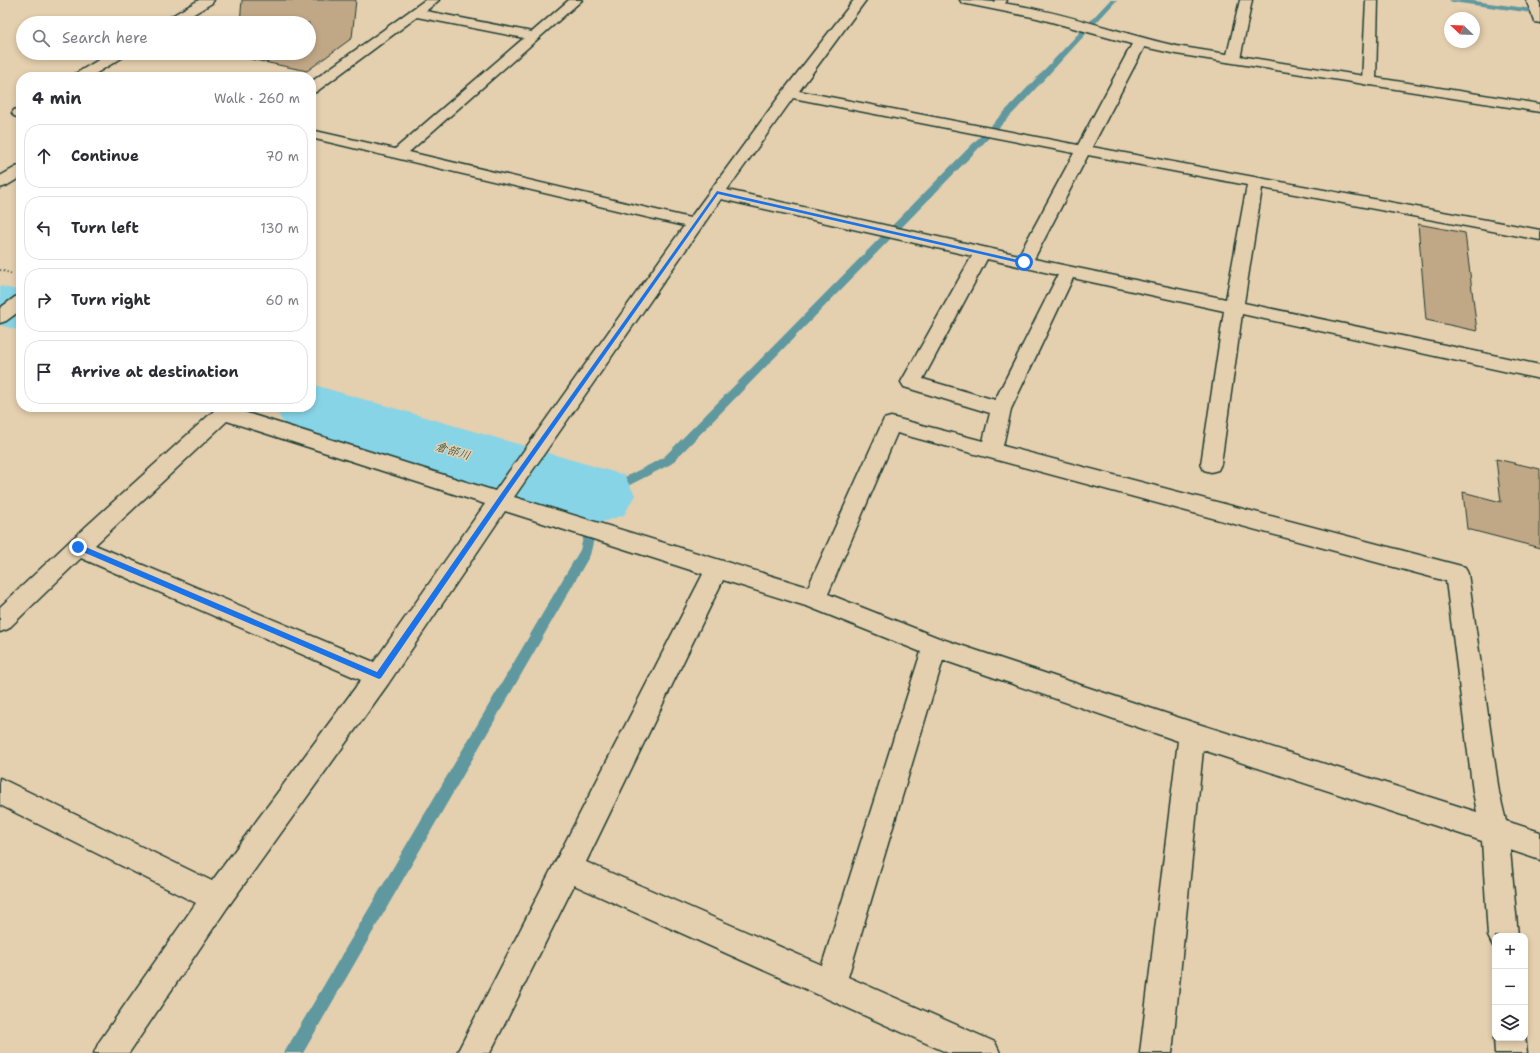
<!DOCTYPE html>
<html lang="en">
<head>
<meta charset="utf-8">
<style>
	body { margin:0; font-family:"Shantell Sans","Klee One",sans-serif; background:#f2f2f3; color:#2b2b33 }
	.controls { position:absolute; right:12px; bottom:12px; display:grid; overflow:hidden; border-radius:8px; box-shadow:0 2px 6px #0003 }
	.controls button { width:36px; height:36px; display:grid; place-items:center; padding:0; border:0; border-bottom:1px solid #e1e1e2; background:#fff; color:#2b2b33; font:20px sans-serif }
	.compass { position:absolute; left:1444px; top:12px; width:36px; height:36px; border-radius:50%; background:#fff; box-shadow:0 2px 6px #0003; rotate:293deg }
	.stop { position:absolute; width:12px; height:12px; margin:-9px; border:3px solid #1a73e8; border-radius:50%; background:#fff }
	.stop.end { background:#1a73e8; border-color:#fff; box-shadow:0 1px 4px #0008 }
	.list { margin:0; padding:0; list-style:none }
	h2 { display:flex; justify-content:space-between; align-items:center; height:52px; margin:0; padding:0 16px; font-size:17px }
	h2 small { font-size:13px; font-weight:400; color:#7c7c81 }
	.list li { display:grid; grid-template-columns:26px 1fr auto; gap:12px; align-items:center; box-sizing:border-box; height:64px; margin:0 8px 8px; padding:0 8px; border:1px solid #e1e1e2; border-radius:16px }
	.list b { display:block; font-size:15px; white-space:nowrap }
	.list em { font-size:13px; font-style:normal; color:#7c7c81 }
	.icon { flex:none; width:22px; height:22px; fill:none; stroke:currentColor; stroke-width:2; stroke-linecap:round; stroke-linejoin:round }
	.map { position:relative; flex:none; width:1540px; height:1053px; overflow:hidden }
	.search { position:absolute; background:#fff; box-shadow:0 2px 6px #0003; left:16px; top:16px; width:300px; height:44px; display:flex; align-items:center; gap:10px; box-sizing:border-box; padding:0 14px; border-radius:22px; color:#7c7c81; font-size:15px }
	.panel { position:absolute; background:#fff; box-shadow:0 2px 6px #0003; left:16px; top:72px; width:300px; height:340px; border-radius:16px }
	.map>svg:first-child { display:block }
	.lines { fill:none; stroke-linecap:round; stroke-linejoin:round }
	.stream { fill:#5e989f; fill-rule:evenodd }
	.river { fill:#88d4e7; fill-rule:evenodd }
	.building { fill:#c0a786; stroke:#1f3d34 }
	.street-casing { stroke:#1f3d34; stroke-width:3 }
	.secondary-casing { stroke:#1f3d34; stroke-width:3 }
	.path { stroke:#1f3d34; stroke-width:2; stroke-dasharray:1 2.5; stroke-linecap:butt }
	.street { fill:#e4cfae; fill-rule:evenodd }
	.secondary { fill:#e4cfae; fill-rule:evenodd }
	.route { fill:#1a73e8 }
	.labels { text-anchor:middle; stroke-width:3; stroke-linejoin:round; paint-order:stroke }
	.water-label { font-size:12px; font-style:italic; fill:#24453d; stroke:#e4cfae }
</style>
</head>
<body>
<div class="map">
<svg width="1540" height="1053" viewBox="0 0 1540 1053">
	<rect width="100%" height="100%" fill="#e4cfae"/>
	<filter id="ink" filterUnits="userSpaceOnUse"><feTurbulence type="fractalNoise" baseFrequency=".025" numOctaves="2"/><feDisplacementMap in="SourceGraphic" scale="8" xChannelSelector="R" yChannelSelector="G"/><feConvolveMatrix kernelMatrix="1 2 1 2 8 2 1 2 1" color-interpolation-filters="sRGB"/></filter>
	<g filter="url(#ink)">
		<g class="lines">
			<path class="stream" d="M1110,0H1117L1016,110L671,464L604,498L590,555L303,1053H284L580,550L595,492L663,458L1010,106Z
				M1449,0H1467L1540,10V14L1452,2Z"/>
			<path class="river" d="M0,286L21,291V331L0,325Z
				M311,384L624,475L635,495L624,515L599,523L284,424L274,407H311Z"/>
		</g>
		<path class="building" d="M242,0H356L352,38L307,71L221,53H309V23H240Z
			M203,17L231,23H194Z
			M1418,224L1465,233L1477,331L1426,320Z
			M1496,459L1540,469V548L1467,529L1463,492L1501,502Z"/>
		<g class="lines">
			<g class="street-casing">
				<path id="street" d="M199,0H214L212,3L179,23H164L165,20Z
					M425,0H439L426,11L532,32L569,0H582L409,152L690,218L784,90L854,0H866L799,91L1078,145L1133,42L1135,39H1145L1147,42L1092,147L1540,230V240L1262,188L1244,303L1540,365V379L1242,314L1221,464L1218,470L1211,472L1204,470L1201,464L1224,311L1073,278L1011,409L1003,446L1465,567L1468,574L1499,792L1506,821L1540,832V860L1510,850L1518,936H1495V947L1493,946L1488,936L1482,841L1203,750L1172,1053H1140L1178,741L943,660L848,977L995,1042L1000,1053H948L574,885L490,1053H457L703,574L505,511L388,684L227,908L129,1053H94L99,1042L196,903L0,805V778L212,881L361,680L81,558L8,629L0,632V607L70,541L217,408H231L495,491L684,226L311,138V130L395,149L524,38L417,17L316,92L311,93V82ZM793,98L1074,153L1019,255L727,190ZM1088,155L1247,185L1226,299L1034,259ZM721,199L972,256L901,382L904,387L990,413L983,441L891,417L884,419L808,587L514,497ZM987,259L1058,275L995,400L923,379ZM227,421L485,504L374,662L95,545ZM897,433L1446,581L1473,792L1477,812L1192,722L939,638L828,594ZM723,580L809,607L921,652L822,965L586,862Z
					M995,0H1007L1002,9H994L992,6Z
					M1240,0H1252L1240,59L1238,62H1228L1226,59Z
					M1366,0H1378L1376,81L1374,84L1369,85L1364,84L1362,81Z
					M110,53H127L125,56L90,77H73L75,74Z
					M21,108V118L14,116L12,113L14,110Z
					M21,165V177L6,186L0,188V176L16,167Z
					M21,295V310L6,321L0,323V308L15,297Z
					M1495,1036V1038H1525V1036L1527,1053H1495L1494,1038Z"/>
			</g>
			<g class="secondary-casing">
				<path id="secondary" d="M960,0C1033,0 1105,30 1176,46L1540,104V112L1176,54L1135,45L1037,18L962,3Z
					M1526,0H1538L1540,4V23L1535,22L1534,19Z"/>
			</g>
			<path class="path" d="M0,270L13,274"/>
			<use href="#street" class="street"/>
			<use href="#secondary" class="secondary"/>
		</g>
	</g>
	<path class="route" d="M717,191L1027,262L1024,264L718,194L507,494L381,678L379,679L76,549V545H81L377,672L503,491Z"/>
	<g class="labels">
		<g class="water-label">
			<text transform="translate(453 451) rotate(17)" y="4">倉部川</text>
		</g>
	</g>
</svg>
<div class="controls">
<button>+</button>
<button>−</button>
<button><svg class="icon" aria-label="layers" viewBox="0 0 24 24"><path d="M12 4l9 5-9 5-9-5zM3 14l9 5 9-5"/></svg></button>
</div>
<svg class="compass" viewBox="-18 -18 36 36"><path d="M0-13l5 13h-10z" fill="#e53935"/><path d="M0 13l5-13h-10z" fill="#7c7c81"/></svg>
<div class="stop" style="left:1024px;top:262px"></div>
<div class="stop end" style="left:78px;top:547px"></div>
<div class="search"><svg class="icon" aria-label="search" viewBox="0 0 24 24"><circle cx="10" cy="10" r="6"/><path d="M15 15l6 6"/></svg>Search here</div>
<section class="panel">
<h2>4 min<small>Walk · 260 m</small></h2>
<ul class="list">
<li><svg class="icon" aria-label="ahead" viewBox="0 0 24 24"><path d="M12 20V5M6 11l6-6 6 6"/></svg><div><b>Continue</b></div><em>70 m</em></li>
<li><svg class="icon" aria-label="left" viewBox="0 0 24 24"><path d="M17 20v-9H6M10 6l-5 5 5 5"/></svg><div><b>Turn left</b></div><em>130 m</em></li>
<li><svg class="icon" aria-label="right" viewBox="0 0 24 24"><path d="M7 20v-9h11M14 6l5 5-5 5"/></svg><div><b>Turn right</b></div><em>60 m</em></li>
<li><svg class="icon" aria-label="arrive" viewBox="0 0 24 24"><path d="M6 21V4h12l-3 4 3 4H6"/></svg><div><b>Arrive at destination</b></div></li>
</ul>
</section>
</div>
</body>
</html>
